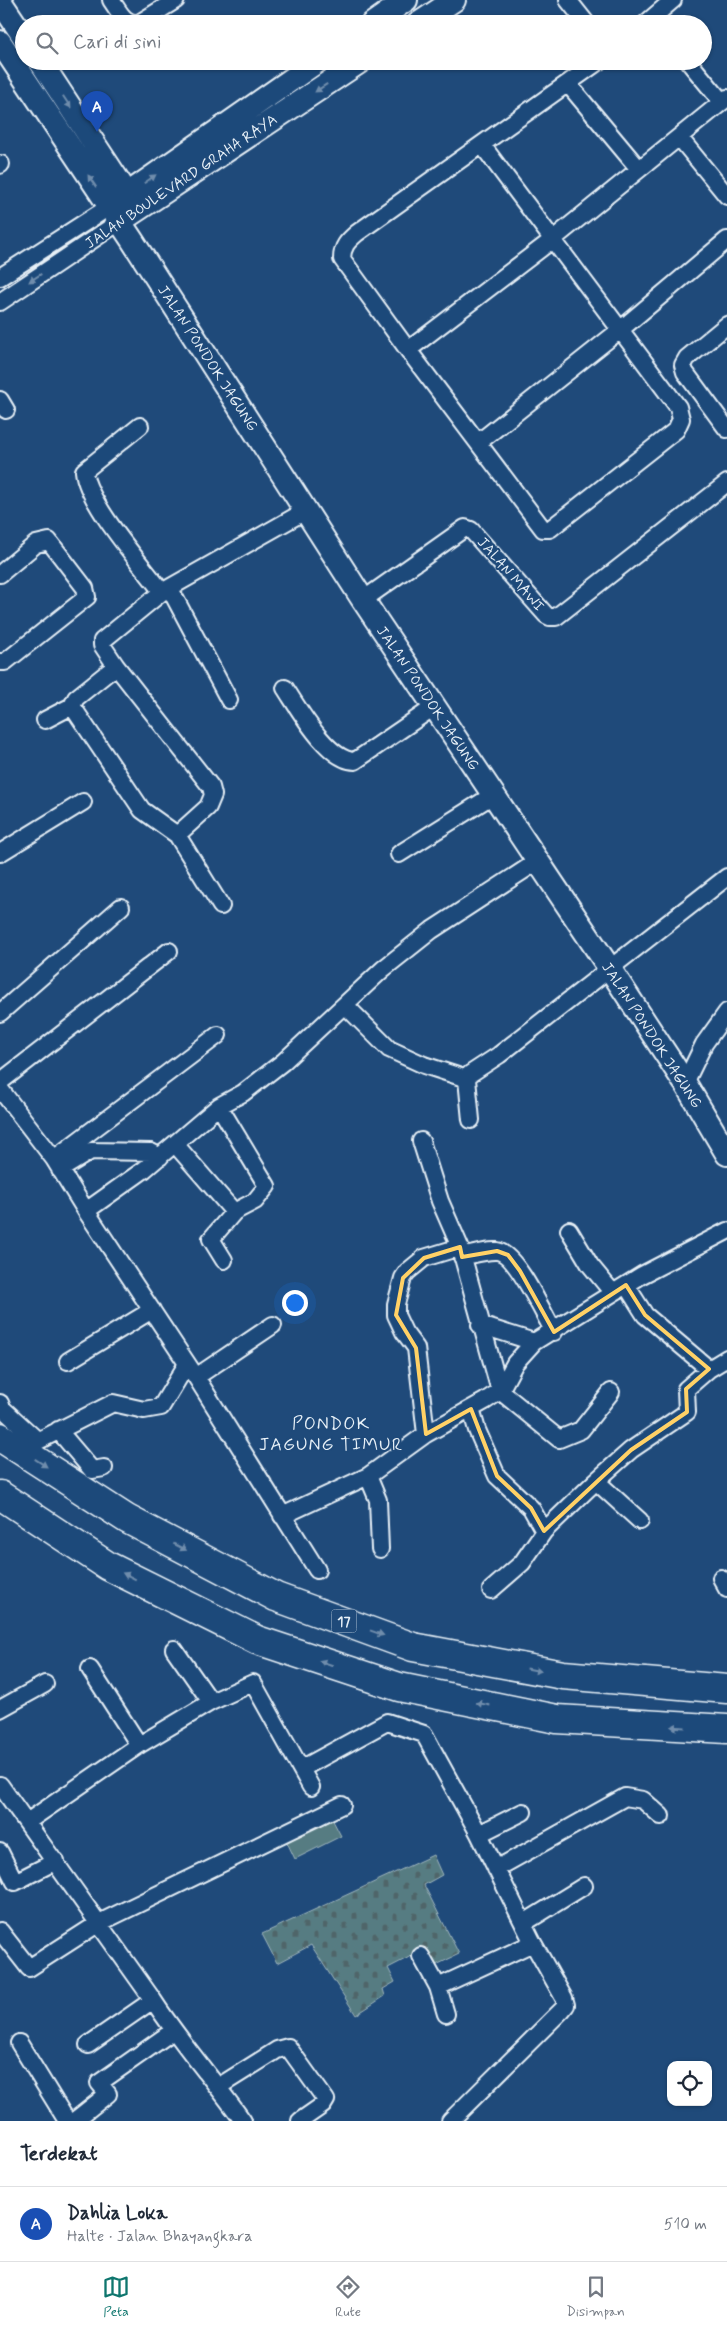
<!DOCTYPE html>
<html lang="id">
<head>
<meta charset="utf-8">
<style>
	body { margin:0; font-family:Mynerve,sans-serif; background:#f2f2f3; color:#1f2937 }
	.controls { position:absolute; right:15px; bottom:15px; display:grid; overflow:hidden; border-radius:10px; box-shadow:0 1px 4px #0004 }
	.controls button { width:45px; height:45px; display:grid; place-items:center; padding:0; border:0; border-bottom:1px solid #e0e1e3; background:#fff; color:#1f2937; font:25px sans-serif }
	.you { position:absolute; left:294px; top:1302px; width:18px; height:18px; margin:-12px; border:4px solid #fff; border-radius:50%; background:#1a73e8; box-shadow:0 0 0 8px #1a73e833 }
	.badge { display:grid; place-items:center; width:32px; height:32px; border-radius:50%; background:#0f766e; color:#fff; font-size:16px; font-weight:700 }
	.pin { position:absolute; translate:-50% -41px; filter:drop-shadow(0 1px 2px #0008) }
	.pin::after { content:''; position:absolute; top:26px; width:18px; height:15px; background:inherit; clip-path:polygon(0 0,100% 0,50% 100%) }
	.list { margin:0; padding:0; list-style:none }
	h2 { display:flex; justify-content:space-between; align-items:center; height:65px; margin:0; padding:0 20px; font-size:21px }
	h2 small { font-size:16px; font-weight:400; color:#747a83 }
	.list li { display:grid; grid-template-columns:32px 1fr auto; gap:15px; align-items:center; box-sizing:border-box; height:75px; padding:0 20px; border-top:1px solid #e0e1e3 }
	.list b { display:block; font-size:19px; white-space:nowrap }
	.list p { margin:0; font-size:16px; white-space:nowrap; color:#747a83 }
	.list em { font-size:16px; font-style:normal; color:#747a83 }
	.icon { flex:none; width:28px; height:28px; fill:none; stroke:currentColor; stroke-width:2; stroke-linecap:round; stroke-linejoin:round }
	.map { position:relative; flex:none; width:727px; height:2121px; overflow:hidden }
	.search { position:absolute; background:#fff; box-shadow:0 1px 4px #0004; left:15px; right:15px; top:15px; height:55px; display:flex; align-items:center; gap:12px; box-sizing:border-box; padding:0 18px; border-radius:28px; color:#747a83; font-size:19px }
	.sheet { height:140px; background:#fff }
	nav { display:flex; justify-content:space-around; align-items:center; box-sizing:border-box; height:70px; border-top:1px solid #e0e1e3; background:#fff; font-size:14px; color:#747a83 }
	nav a { display:grid; justify-items:center; gap:2px }
	nav .on { color:#0f766e }
	.map>svg:first-child { display:block }
	.cemetery { fill:url(#cemetery-stones); stroke:#a0b6bd }
	.park { fill:#577c82; stroke:#a0b6bd }
	.lines { fill:none; stroke-linecap:round; stroke-linejoin:round }
	.street-casing { stroke:#e8f1f8; stroke-width:20 }
	.secondary-casing { stroke:#e8f1f8; stroke-width:26 }
	.highway-casing { stroke:#e8f1f8; stroke-width:31 }
	.street { stroke:#1f4a7a; stroke-width:16 }
	.secondary { stroke:#1f4a7a; stroke-width:22 }
	.highway { stroke:#1f4a7a; stroke-width:28 }
	.oneway { fill:#6f8dac }
	.marked { fill:none; stroke:#ffd166; stroke-width:4; stroke-linejoin:round }
	.labels { text-anchor:middle; stroke-width:4; stroke-linejoin:round; paint-order:stroke }
	.shield { fill:#1f4a7a; stroke:#acbfd2; stroke-width:1 }
	.shield-label { font-size:14px; font-weight:bold; fill:#e8f1f8 }
	.street-label { font-size:15px; fill:#e8f1f8; stroke:#1f4a7a }
	.quarter-label { font-size:18px; letter-spacing:1px; fill:#e8f1f8; stroke:#1f4a7a }
</style>
</head>
<body>
<div class="map">
<svg width="727" height="2121" viewBox="0 0 727 2121">
	<defs>
		<pattern id="cemetery-stones" width="16" height="16" patternUnits="userSpaceOnUse" patternTransform="scale(1.25)"><rect width="16" height="16" fill="#577c82"/><path d="M2 7V4a2 2 0 0 1 4 0v3zM10 15v-3a2 2 0 0 1 4 0v3z" fill="#4f6569"/></pattern>
	</defs>
	<rect width="100%" height="100%" fill="#1f4a7a"/>
	<filter id="ink" filterUnits="userSpaceOnUse"><feTurbulence type="fractalNoise" baseFrequency=".02" numOctaves="2"/><feDisplacementMap in="SourceGraphic" scale="10" xChannelSelector="R" yChannelSelector="G"/><feConvolveMatrix kernelMatrix="1 2 1 2 8 2 1 2 1" color-interpolation-filters="sRGB"/></filter>
	<g filter="url(#ink)">
		<path class="cemetery" d="M433,1855L442,1875L424,1885L459,1954L430,1968L423,1950L388,1968L395,1982L383,1989L385,1996L356,2015L311,1945L277,1963L262,1934Z"/>
		<path class="park" d="M330,1815L341,1836L295,1859L285,1838Z"/>
		<g class="lines">
			<g class="street-casing">
				<path id="street" d="M111,0C119,11 124,25 139,23L176,0
					M568,0L587,24
					M645,24L673,0
					M688,61L722,102
					M569,85L639,169
					M679,137L727,196
					M482,145L678,407L681,419L676,430L550,529H543L408,350L342,259C342,246 348,241 357,233L599,61
					M0,165L1,164
					M0,277L109,207
					M0,302L119,222
					M727,325L687,358L683,365L685,372L727,429
					M408,350L552,240L727,98
					M0,400L6,410
					M140,426L84,471C87,503 142,565 162,592
					M479,442L620,330L727,240
					M0,574L36,544L49,541L85,588L87,597L5,662H0
					M170,589L229,700
					M363,600L465,528L471,530L546,615L550,617H556L727,483
					M116,666L76,698L72,706L142,810L177,835L208,807L213,795L211,787L116,666L102,645V641L162,592L307,510
					M285,688C299,709 328,761 355,761L434,707
					M45,720L72,706
					M177,835L221,906
					M0,853L83,802
					M399,854L493,795
					M345,1005L389,1049L424,1065L467,1079
					M0,1013L121,907
					M0,1082L169,951
					M685,1083L704,1044L727,1012
					M0,1089L54,1159L86,1211L196,1377L317,1570
					M471,1120L467,1079L470,1074L499,1055L727,877
					M421,1141L440,1201L460,1247L500,1391L559,1439L581,1430L611,1392
					M175,1144L234,1212L255,1201L267,1186L219,1106
					M54,1159L218,1035
					M60,1170L91,1151L151,1152L160,1157
					M86,1211L145,1169L219,1106L243,1093L283,1062L383,969L432,930L538,861
					M569,1230L590,1265L613,1293
					M462,1257C472,1255 486,1250 497,1251C516,1253 544,1315 554,1332
					M224,1260L211,1239L234,1212
					M626,1285L645,1315L709,1369
					M480,1325L534,1342
					M68,1361L152,1310
					M196,1377L273,1325
					M0,1403L2,1408L38,1441L113,1403L144,1410L161,1407L187,1364
					M471,1409L477,1430L497,1476L531,1508L544,1531
					M58,1430L92,1470L104,1468
					M426,1434L416,1348L404,1332L396,1315V1304L403,1278L407,1272L424,1258L460,1247
					M368,1476L378,1500L380,1549
					M596,1481L640,1521
					M282,1516L368,1476L426,1434L485,1401L500,1391L515,1363L534,1342L642,1275L727,1231
					M721,1578L727,1589
					M491,1590L522,1563L544,1531L596,1481L631,1450L687,1412L686,1389L709,1369L727,1358
					M174,1649L211,1702
					M90,1669L139,1745
					M0,1709L45,1684
					M301,1769L387,1722L424,1734L479,1834L533,1943L564,1998L566,2005L562,2010L450,2121
					M0,1785L153,2000C180,2042 214,2080 243,2121
					M27,1822L139,1745L211,1702L253,1683L311,1787
					M479,1834L523,1812
					M0,1852L15,1882L56,1861
					M496,1869L625,1797L643,1800L661,1816
					M524,1923L584,1886
					M0,1931L29,1968L99,1923L342,1805
					M421,1956L438,1987L446,2014
					M438,1987L533,1943
					M19,2043L67,2121
					M88,2045L153,2000
					M218,2087L277,2050L288,2047L326,2100L323,2105L300,2121
					M74,2121L108,2094L99,2083L173,2031"/>
			</g>
			<g class="secondary-casing">
				<path id="secondary" d="M0,1L24,37
					M372,24L406,0
					M418,24L454,0
					M0,42L132,240L363,600L610,969L685,1083L727,1154
					M40,61L135,206
					M109,207L318,61
					M119,222L361,61"/>
			</g>
			<g class="highway-casing">
				<path id="highway" d="M0,1437L127,1519L276,1597L413,1647L563,1675L727,1689
					M0,1495L108,1566L257,1640L399,1687L557,1719L727,1729"/>
			</g>
			<use href="#street" class="street"/>
			<use href="#secondary" class="secondary"/>
			<use href="#highway" class="highway"/>
		</g>
		<defs><path id="oneway-solid" d="M-6-.8H1V-3.2L6.5 0L1 3.2V.8H-6Z" transform="scale(1.25)"/></defs>
		<g class="oneway">
			<use href="#oneway-solid" transform="translate(321 88) rotate(146)"/>
			<use href="#oneway-solid" transform="translate(67 102) rotate(57)"/>
			<use href="#oneway-solid" transform="translate(150 179) rotate(-35)"/>
			<use href="#oneway-solid" transform="translate(92 181) rotate(-124)"/>
			<use href="#oneway-solid" transform="translate(35 278) rotate(147)"/>
			<use href="#oneway-solid" transform="translate(41 1463) rotate(33)"/>
			<use href="#oneway-solid" transform="translate(180 1547) rotate(27)"/>
			<use href="#oneway-solid" transform="translate(129 1576) rotate(-154)"/>
			<use href="#oneway-solid" transform="translate(377 1633) rotate(20)"/>
			<use href="#oneway-solid" transform="translate(326 1663) rotate(-161)"/>
			<use href="#oneway-solid" transform="translate(534 1670) rotate(11)"/>
			<use href="#oneway-solid" transform="translate(483 1704) rotate(-169)"/>
			<use href="#oneway-solid" transform="translate(678 1727) rotate(-176)"/>
		</g>
	</g>
	<path class="marked" d="M460,1247L462,1257L497,1251L508,1255L520,1271L554,1332L626,1285L645,1315L709,1369L686,1389L687,1412L631,1450L544,1531L531,1508L497,1476L471,1409L426,1434L416,1348L396,1315L403,1278L424,1258Z"/>
	<g class="labels">
		<rect class="shield" x="331.5" y="1609.5" width="25" height="23" rx="4"/>
		<g class="shield-label">
			<text x="344" y="1626">17</text>
		</g>
		<g class="street-label">
			<text transform="translate(181 181) rotate(-34)" y="5">JALAN BOULEVARD GRAHA RAYA</text>
			<text transform="translate(208 358) rotate(57)" y="5">JALAN PONDOK JAGUNG</text>
			<text transform="translate(511 574) rotate(49)" y="5">JALAN MAWI</text>
			<text transform="translate(428 698) rotate(56)" y="5">JALAN PONDOK JAGUNG</text>
			<text transform="translate(652 1035) rotate(57)" y="5">JALAN PONDOK JAGUNG</text>
		</g>
		<g class="quarter-label">
			<text x="331" y="1429">PONDOK<tspan x="331" dy="21">JAGUNG TIMUR</tspan></text>
		</g>
	</g>
</svg>
<div class="controls">
<button><svg class="icon" aria-label="locate" viewBox="0 0 24 24"><circle cx="12" cy="12" r="6"/><path d="M12 2v4M12 18v4M2 12h4M18 12h4"/></svg></button>
</div>
<div class="you"></div>
<div class="pin badge" style="left:97px;top:132px;background:#1a4fb4">A</div>
<div class="search"><svg class="icon" aria-label="search" viewBox="0 0 24 24"><circle cx="10" cy="10" r="6"/><path d="M15 15l6 6"/></svg>Cari di sini</div>
</div>
<section class="sheet">
<h2>Terdekat<small></small></h2>
<ul class="list">
<li><span class="badge" style="background:#1a4fb4">A</span><div><b>Dahlia Loka</b><p>Halte · Jalan Bhayangkara</p></div><em>510 m</em></li>
</ul>
</section>
<nav>
<a class="on"><svg class="icon" aria-label="map" viewBox="0 0 24 24"><path d="M3 6l6-2 6 2 6-2v14l-6 2-6-2-6 2zM9 4v14M15 6v14"/></svg>Peta</a>
<a><svg class="icon" aria-label="directions" viewBox="0 0 24 24"><path d="M12 3l9 9-9 9-9-9zM9 14v-3h6M13 9l2 2-2 2"/></svg>Rute</a>
<a><svg class="icon" aria-label="saved" viewBox="0 0 24 24"><path d="M7 4h10v16l-5-4-5 4z"/></svg>Disimpan</a>
</nav>
</body>
</html>
